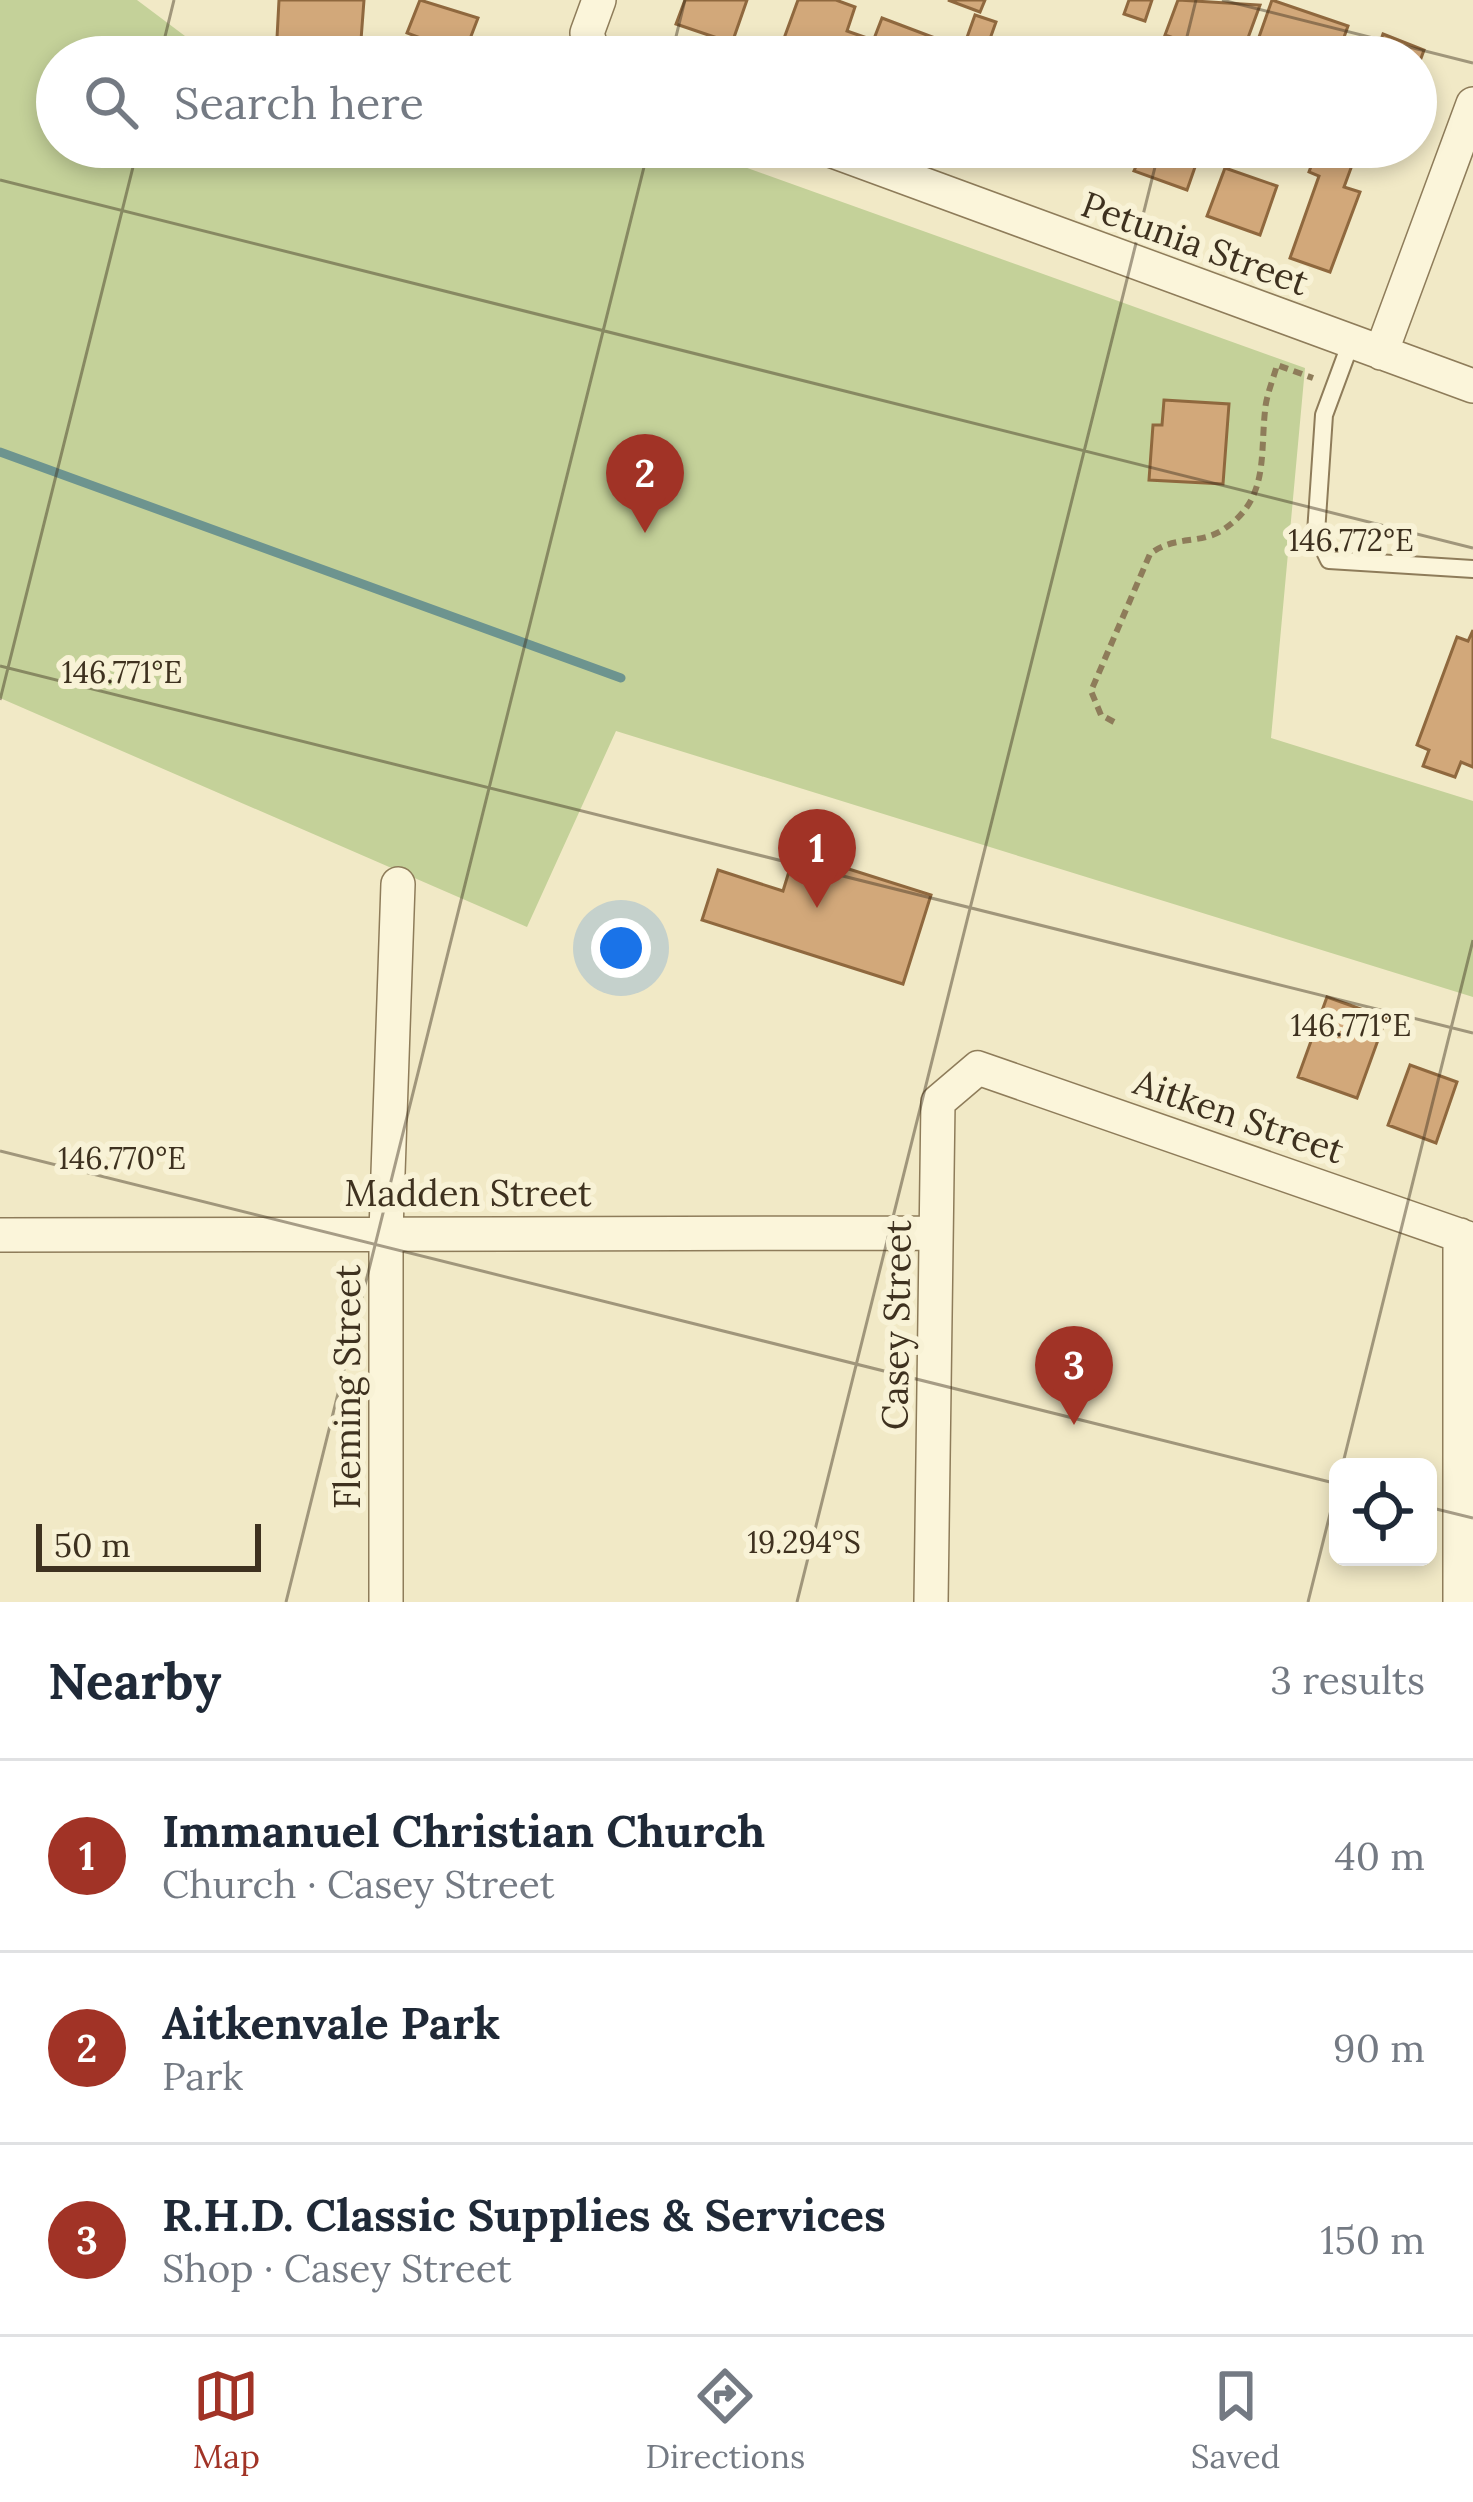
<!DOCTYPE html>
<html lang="en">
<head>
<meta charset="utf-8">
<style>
	body { margin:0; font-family:Lora,serif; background:#f2f2f3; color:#1f2937 }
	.controls { position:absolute; right:36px; bottom:36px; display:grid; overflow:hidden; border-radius:18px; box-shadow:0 6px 18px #0003 }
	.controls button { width:108px; height:108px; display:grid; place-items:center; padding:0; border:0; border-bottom:3px solid #e0e1e3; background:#fff; color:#1f2937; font:60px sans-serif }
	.scale { position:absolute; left:36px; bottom:30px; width:225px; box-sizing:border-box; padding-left:12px; border:6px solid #3e311f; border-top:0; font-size:33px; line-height:42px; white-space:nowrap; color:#3e311f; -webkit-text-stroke:9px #f8f2d6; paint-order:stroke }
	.you { position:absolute; left:621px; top:948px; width:42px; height:42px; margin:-30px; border:9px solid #fff; border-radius:50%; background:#1a73e8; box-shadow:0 0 0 18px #1a73e833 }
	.badge { display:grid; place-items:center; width:78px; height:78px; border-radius:50%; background:#a13326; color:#fff; font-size:39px; font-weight:700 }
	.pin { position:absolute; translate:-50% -99px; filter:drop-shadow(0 3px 6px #0008) }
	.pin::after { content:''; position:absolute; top:63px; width:42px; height:36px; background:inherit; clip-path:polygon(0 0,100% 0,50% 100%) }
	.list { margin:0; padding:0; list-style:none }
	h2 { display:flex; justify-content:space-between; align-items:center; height:156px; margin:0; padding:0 48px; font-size:51px }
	h2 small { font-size:39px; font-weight:400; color:#747a83 }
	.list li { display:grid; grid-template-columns:78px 1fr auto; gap:36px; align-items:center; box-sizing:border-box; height:192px; padding:0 48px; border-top:3px solid #e0e1e3 }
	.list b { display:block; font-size:45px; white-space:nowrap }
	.list p { margin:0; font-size:39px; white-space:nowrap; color:#747a83 }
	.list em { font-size:39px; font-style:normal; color:#747a83 }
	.icon { flex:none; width:66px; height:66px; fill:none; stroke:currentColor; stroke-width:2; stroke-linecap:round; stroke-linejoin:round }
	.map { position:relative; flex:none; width:1473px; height:1602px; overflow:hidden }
	.search { position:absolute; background:#fff; box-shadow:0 6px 18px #0003; left:36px; right:36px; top:36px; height:132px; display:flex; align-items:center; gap:30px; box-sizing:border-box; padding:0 42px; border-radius:66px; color:#747a83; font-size:45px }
	.sheet { height:732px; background:#fff }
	nav { display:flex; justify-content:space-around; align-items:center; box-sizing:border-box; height:168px; border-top:3px solid #e0e1e3; background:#fff; font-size:33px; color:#747a83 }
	nav a { display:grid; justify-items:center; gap:6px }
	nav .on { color:#a13326 }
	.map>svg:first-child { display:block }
	.green { fill:#c4d199 }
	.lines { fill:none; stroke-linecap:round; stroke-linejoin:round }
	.stream { stroke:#6d948f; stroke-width:9 }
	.building { fill:#d2a87a; stroke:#8f683e; stroke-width:3 }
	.service-casing { stroke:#8e7c5a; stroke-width:20 }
	.minor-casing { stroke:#8e7c5a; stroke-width:36 }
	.path { stroke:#8e7c5a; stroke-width:6; stroke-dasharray:9 6; stroke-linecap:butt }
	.service { stroke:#fbf5da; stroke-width:16 }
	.minor { stroke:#fbf5da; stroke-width:33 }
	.ticks { fill:none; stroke:#3e311f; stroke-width:3; stroke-opacity:0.45 }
	.labels { text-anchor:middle; stroke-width:12; stroke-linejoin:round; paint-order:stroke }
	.street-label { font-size:36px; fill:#3e311f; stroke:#f8f2d6 }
	.ticks-label { font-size:30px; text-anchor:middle; fill:#3e311f; stroke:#f8f2d6; stroke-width:12; stroke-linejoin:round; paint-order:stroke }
</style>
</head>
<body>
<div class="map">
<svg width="1473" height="1602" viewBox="0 0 1473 1602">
	<rect width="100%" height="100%" fill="#f1e9c6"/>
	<path class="green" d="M0,0H137L213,57H57V147H689L1305,368L1271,738L1473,801V997L616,731L527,927L0,698Z"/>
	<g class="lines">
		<path class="stream" d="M0,452L621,678"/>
	</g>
	<path class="building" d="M279,0H364L361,40H370L369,57H276Z
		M420,0L478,18L463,57H417L423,39L407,33Z
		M685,0H747L732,43L676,24Z
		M798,0H836L855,7L847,31L867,38L860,57H794L779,52Z
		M948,0H985L980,12Z
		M1129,0H1152L1145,21L1124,14Z
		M1178,0L1260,5L1241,57L1185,54L1188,43L1165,35Z
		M1272,0L1348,26L1337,57H1252Z
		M975,15L996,22L986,50L965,43Z
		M882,18L956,46L952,57H867Z
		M1383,34L1424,50L1416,72V57H1375Z
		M1125,147H1202L1187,190L1134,171L1137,164L1121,158Z
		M1318,147L1355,157L1344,187L1360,192L1330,272L1290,258L1319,176L1309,172Z
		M1225,168L1277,186L1260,235L1207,216Z
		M1164,400L1229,404L1223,484L1149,480L1153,425H1162Z
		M1473,630V767L1461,762L1455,777L1423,766L1429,750L1417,745L1457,637L1468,641Z
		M795,852L931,895L903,984L702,920L718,870L783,891Z
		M1327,997L1386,1018L1357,1098L1298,1077Z
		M1410,1065L1457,1082L1436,1143L1388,1125Z"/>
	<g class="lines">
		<g class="service-casing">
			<path id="service" d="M1351,342L1324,415L1316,533L1329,560L1473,569"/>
		</g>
		<g class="minor-casing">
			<path id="minor" d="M594,57L587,33L599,0
				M822,147L1473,386
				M1381,353L1473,104
				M0,1235L936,1233
				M386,1602V1231L398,884
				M931,1602L938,1102L978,1068L1473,1240
				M1460,1602V1235"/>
		</g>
		<path class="path" d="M1114,722L1101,715L1091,691L1150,554C1172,536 1199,544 1221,531C1269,501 1260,458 1265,411C1266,396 1273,380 1277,365L1313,378"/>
		<use href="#service" class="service"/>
		<use href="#minor" class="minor"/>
	</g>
	<path class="ticks" d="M1222,0L1473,63M160,57L174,0M671,57L685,0M1182,57L1196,0M0,180L1473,548M0,666L1473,1033M0,700L138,147M0,1151L1338,1484M1342,1467L1473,940M1428,1507L1473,1518M286,1602L649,147M797,1602L1160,147M1308,1602L1338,1482"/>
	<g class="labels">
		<g class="street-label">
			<text transform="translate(1195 243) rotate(20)" y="13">Petunia Street</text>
			<text transform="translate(1239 1116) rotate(19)" y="13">Aitken Street</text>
			<text x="468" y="1206">Madden Street</text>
			<text transform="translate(896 1325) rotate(-89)" y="13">Casey Street</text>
			<text transform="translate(347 1387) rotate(-90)" y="13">Fleming Street</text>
		</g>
	</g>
	<g class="ticks-label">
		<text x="1351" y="551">146.772°E</text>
		<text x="122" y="683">146.771°E</text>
		<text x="1351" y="1036">146.771°E</text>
		<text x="122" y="1169">146.770°E</text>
		<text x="804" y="1553">19.294°S</text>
	</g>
</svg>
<div class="controls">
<button><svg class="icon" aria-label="locate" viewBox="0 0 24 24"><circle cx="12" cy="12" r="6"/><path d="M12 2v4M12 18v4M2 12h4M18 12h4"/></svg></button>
</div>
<div class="scale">50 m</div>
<div class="you"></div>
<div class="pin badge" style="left:817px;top:908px">1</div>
<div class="pin badge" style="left:645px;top:533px">2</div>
<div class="pin badge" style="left:1074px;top:1425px">3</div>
<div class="search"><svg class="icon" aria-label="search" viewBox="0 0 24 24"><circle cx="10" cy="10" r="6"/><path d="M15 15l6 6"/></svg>Search here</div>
</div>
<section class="sheet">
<h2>Nearby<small>3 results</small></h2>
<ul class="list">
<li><span class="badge">1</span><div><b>Immanuel Christian Church</b><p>Church · Casey Street</p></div><em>40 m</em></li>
<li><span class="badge">2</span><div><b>Aitkenvale Park</b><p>Park</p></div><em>90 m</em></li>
<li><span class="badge">3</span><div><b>R.H.D. Classic Supplies &amp; Services</b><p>Shop · Casey Street</p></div><em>150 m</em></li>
</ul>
</section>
<nav>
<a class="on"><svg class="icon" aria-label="map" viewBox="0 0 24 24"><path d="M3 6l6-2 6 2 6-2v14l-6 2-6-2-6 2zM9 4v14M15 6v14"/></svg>Map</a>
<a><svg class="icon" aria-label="directions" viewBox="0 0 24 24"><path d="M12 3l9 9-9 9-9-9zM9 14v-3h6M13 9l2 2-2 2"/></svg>Directions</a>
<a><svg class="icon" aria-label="saved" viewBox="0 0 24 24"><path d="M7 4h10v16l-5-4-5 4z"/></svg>Saved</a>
</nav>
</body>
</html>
